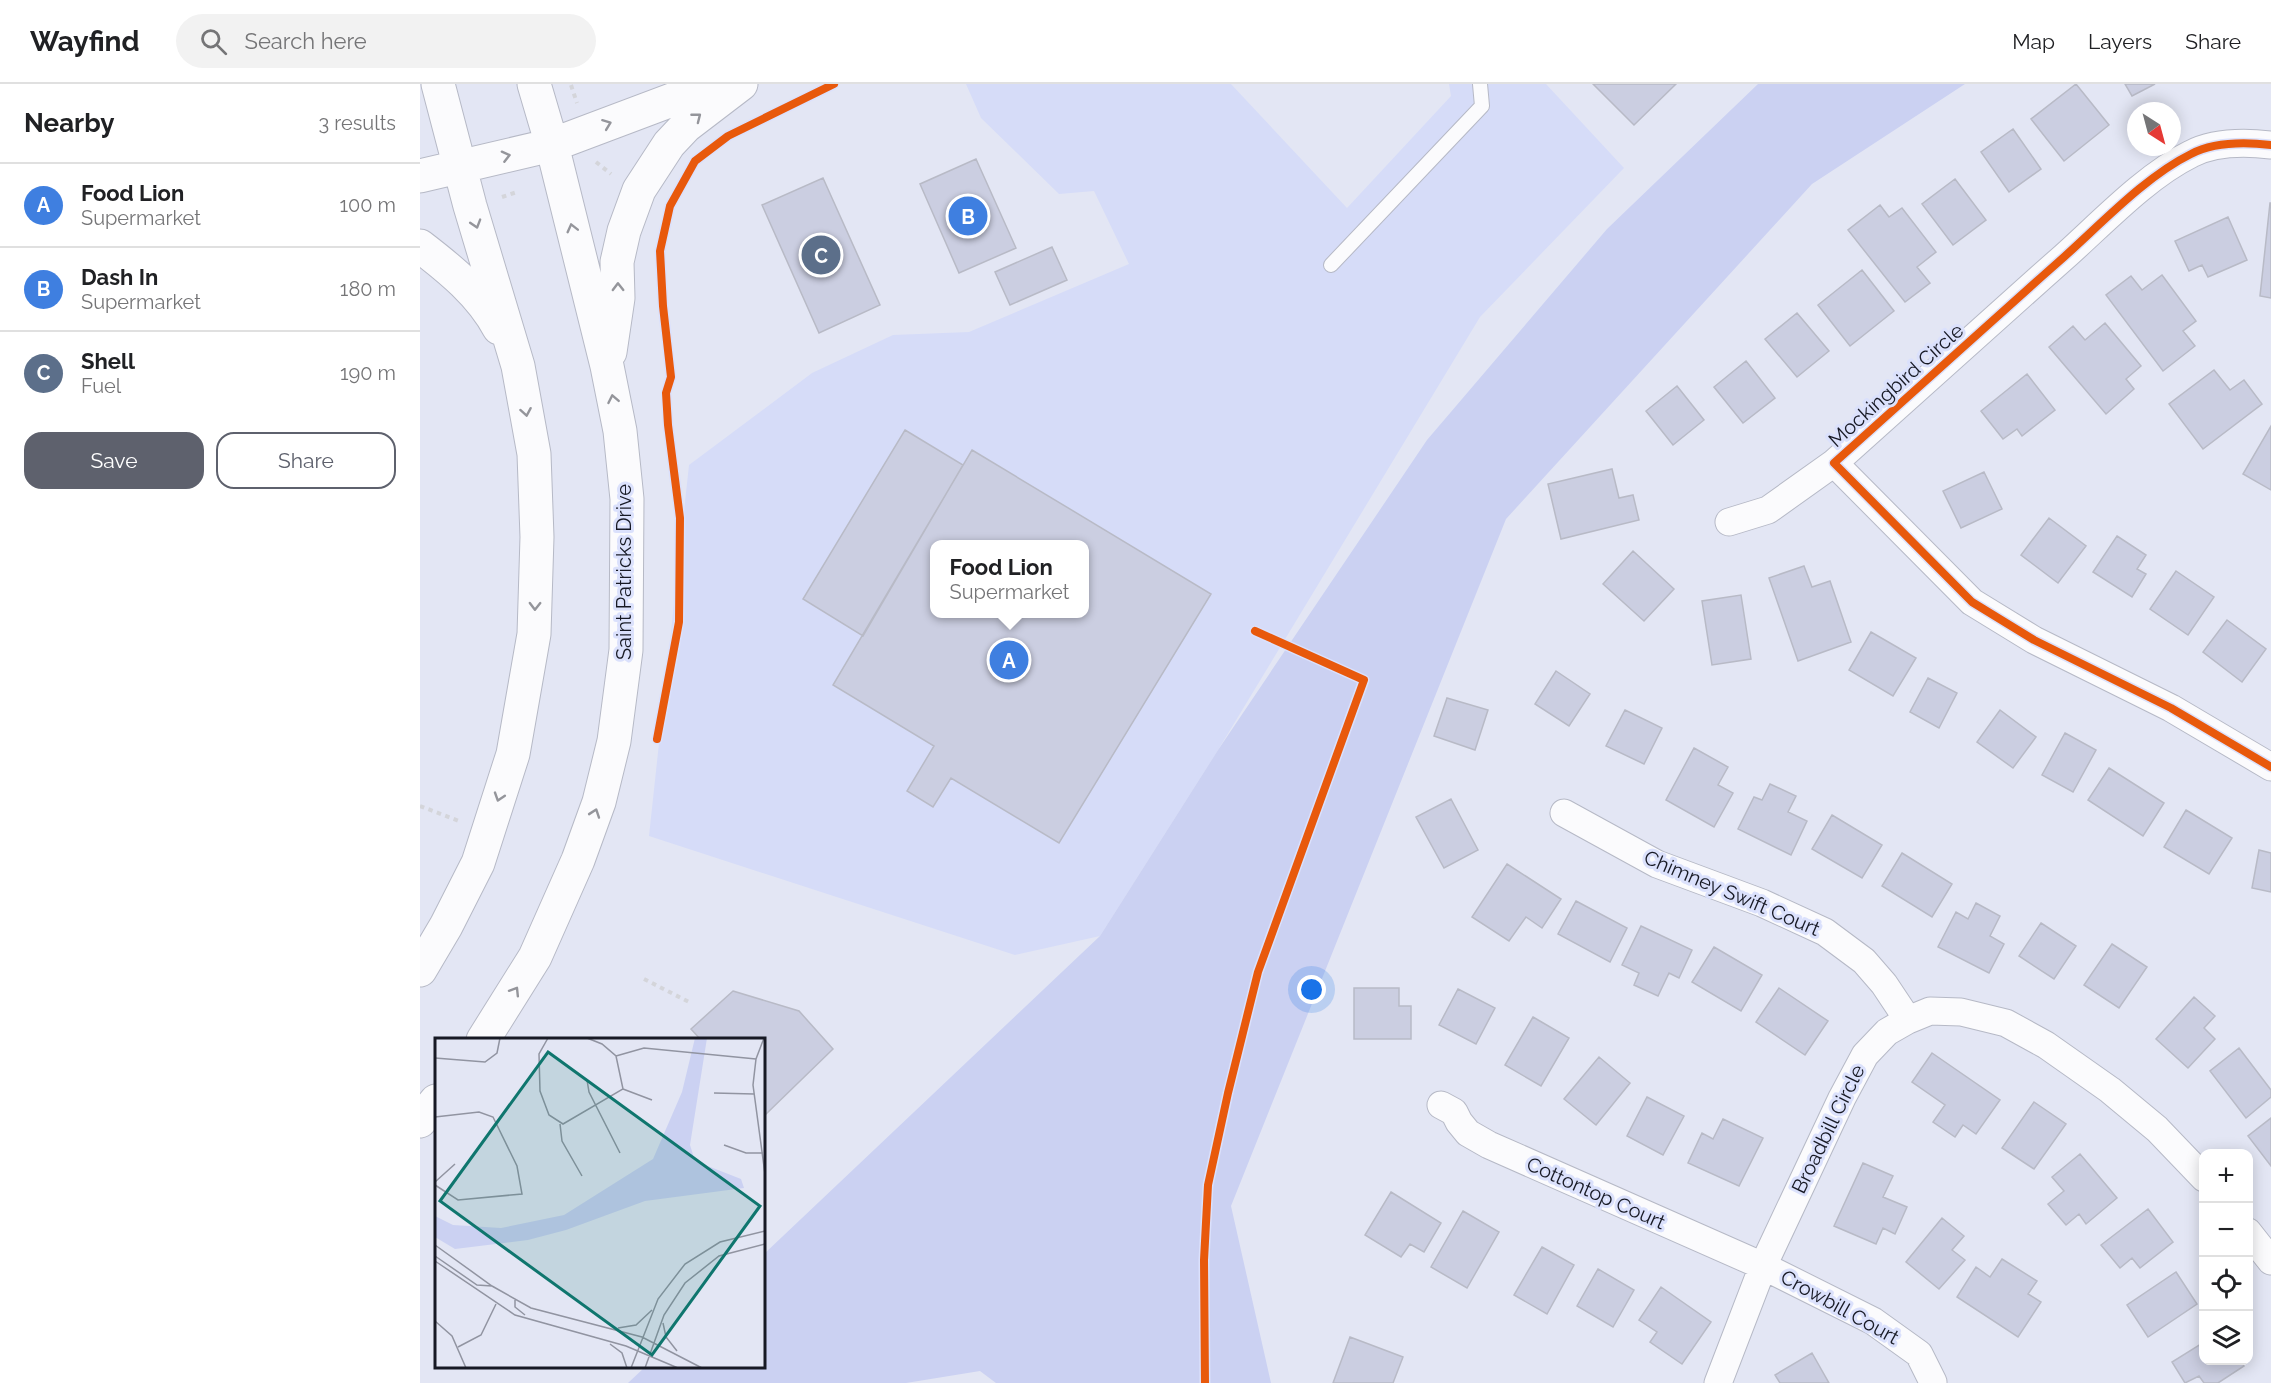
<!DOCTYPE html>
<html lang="en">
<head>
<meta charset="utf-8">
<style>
	body { margin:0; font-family:Raleway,sans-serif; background:#f2f2f2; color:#202124 }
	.controls { position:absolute; right:18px; bottom:18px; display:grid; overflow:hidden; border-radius:12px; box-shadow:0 3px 15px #0003 }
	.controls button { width:54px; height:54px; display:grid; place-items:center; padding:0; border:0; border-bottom:2px solid #e0e0e0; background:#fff; color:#202124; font:30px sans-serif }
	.compass { position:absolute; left:1707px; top:18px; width:54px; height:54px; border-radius:50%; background:#fff; box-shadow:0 3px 15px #0003; rotate:144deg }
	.you { position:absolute; left:892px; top:906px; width:21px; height:21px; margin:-15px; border:4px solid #fff; border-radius:50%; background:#1a73e8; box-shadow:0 0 0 9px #1a73e833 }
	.badge { display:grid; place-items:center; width:39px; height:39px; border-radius:50%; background:#5e616d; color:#fff; font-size:20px; font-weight:700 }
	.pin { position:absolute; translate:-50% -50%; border:3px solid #fff; box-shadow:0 2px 6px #0006 }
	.popup { position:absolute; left:510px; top:456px; width:159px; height:78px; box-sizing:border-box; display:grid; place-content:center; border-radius:12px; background:#fff; filter:drop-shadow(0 2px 4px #0005); font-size:20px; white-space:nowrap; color:#757577 }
	.popup b { font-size:22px; color:#202124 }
	.popup::after { content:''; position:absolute; left:50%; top:100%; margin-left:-12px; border:12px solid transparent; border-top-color:#fff }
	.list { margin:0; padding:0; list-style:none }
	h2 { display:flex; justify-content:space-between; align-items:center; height:78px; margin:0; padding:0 24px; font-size:26px }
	h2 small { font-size:20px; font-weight:400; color:#757577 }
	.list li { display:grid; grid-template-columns:39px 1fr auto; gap:18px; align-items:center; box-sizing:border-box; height:84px; padding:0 24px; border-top:2px solid #e0e0e0 }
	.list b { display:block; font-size:22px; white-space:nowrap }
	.list p { margin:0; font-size:20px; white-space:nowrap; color:#757577 }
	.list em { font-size:20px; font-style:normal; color:#757577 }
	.actions { display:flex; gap:12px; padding:18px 24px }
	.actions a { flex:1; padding:14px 0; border:2px solid #5e616d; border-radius:18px; text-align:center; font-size:21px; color:#5e616d }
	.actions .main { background:#5e616d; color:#fff }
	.icon { flex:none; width:33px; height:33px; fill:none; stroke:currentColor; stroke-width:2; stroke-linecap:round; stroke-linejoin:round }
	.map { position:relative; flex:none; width:1851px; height:1299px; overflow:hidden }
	header { display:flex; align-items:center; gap:36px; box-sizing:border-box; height:84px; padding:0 30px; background:#fff; border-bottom:2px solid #e0e0e0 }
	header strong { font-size:28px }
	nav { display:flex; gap:33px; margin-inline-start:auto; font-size:21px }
	.search { width:420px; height:54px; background:#f2f2f2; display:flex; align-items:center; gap:15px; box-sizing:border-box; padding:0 21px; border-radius:33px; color:#757577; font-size:22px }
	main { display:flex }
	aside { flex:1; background:#fff }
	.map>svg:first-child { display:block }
	.built { fill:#d6dcf8; fill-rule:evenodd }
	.green { fill:#cbd1f2 }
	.building { fill:#cbcee1; stroke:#b8bac6; stroke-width:1.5; fill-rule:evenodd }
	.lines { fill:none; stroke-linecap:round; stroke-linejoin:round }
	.service-casing { stroke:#b6b9c6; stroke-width:16 }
	.minor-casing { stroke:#b6b9c6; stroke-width:29 }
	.secondary-casing { stroke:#b6b9c6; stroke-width:35 }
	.path { stroke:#d4d5da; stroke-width:4; stroke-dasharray:4.5 4.5; stroke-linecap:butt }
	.service { stroke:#fbfbfd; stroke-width:14 }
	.minor { stroke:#fbfbfd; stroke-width:27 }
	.secondary { stroke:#fbfbfd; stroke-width:33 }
	.cycleway-casing { stroke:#dbe1fc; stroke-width:11 }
	.cycleway { stroke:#e8590c; stroke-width:8 }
	.oneway { stroke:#94959b }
	.labels { text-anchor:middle; stroke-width:6; stroke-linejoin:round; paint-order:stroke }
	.street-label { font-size:20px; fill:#171924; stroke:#dbe1fc }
	.inset-road { fill:none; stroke:#9194a1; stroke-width:1.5 }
	.view { fill:#0f766e; fill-opacity:0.15; stroke:#0f766e; stroke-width:3 }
	.inset-edge { fill:none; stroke:#171924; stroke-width:3 }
</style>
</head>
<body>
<header>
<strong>Wayfind</strong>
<div class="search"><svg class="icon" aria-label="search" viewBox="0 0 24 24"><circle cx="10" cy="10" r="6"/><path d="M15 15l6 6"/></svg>Search here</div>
<nav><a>Map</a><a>Layers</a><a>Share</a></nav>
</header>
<main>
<aside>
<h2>Nearby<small>3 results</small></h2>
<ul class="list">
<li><span class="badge" style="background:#3f7fe0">A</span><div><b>Food Lion</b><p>Supermarket</p></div><em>100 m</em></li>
<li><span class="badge" style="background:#3f7fe0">B</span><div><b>Dash In</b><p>Supermarket</p></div><em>180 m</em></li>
<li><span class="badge" style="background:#5c6f8a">C</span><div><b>Shell</b><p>Fuel</p></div><em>190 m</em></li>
</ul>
<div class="actions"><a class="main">Save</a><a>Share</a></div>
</aside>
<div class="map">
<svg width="1851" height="1299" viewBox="0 0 1851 1299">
	<rect width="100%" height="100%" fill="#e3e6f4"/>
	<path class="built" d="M546,0H811L927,124L1031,12L1029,0H1126L1204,84L1060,233L798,666L680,852L595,871L229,752L269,381L392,289L473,251L549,248L709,180L674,107L639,110L561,34ZM514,460H664V530H514Z"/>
	<path class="green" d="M1338,0H1545L1392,100L1086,435L811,1122L851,1299H576L560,1287L486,1299H208L225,1283L344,1282V1170L680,852L798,666L1007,356L1187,145Z"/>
	<path class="building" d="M1173,0H1256L1214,41Z
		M1656,0L1689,41L1644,77L1611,35Z
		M1705,0H1735L1712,12Z
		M1593,45L1621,85L1589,108L1561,68Z
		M556,75L596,164L539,189L500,100Z
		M403,94L460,221L399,249L342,121Z
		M1535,95L1566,136L1533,161L1502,120Z
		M1850,119H1851V214L1840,212Z
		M1460,121L1469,133L1482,124L1516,168L1497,183L1510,199L1485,218L1428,146Z
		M1808,133L1827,176L1788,193L1782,181L1769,187L1755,157Z
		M632,163L647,196L590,221L575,188Z
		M1442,186L1474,227L1430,262L1398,221Z
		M1742,191L1776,237L1763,247L1775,262L1743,287L1686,211L1711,192L1722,206Z
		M1377,229L1409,267L1377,293L1345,255Z
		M1685,239L1721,282L1706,295L1714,305L1686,330L1629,263L1653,242L1665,256Z
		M1326,277L1355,314L1323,339L1294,303Z
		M1794,286L1810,306L1824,296L1842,320L1783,365L1749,320Z
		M1607,290L1635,326L1602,352L1597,345L1583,355L1561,327Z
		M1257,302L1284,336L1253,361L1226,327Z
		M1851,342V406L1823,390Z
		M485,346L543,381L443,552L383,515Z
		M552,366L791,510L639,759L531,694L513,723L487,707L514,662L413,601ZM514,460H664V530H514Z
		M1192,385L1199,414L1213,411L1219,436L1141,455L1128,400Z
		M1564,388L1582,425L1541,444L1523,407Z
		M1629,434L1666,462L1638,499L1601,471Z
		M1697,452L1726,471L1717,485L1726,490L1712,513L1673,488Z
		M1213,467L1254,505L1224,537L1183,500Z
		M1384,482L1392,503L1410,497L1431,558L1378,577L1349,494Z
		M1756,487L1794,513L1768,551L1730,525Z
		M1321,511L1331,575L1292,581L1282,517Z
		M1807,536L1846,565L1822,598L1783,568Z
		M1451,548L1496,574L1473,612L1429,586Z
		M1136,587L1170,610L1149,642L1115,620Z
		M1508,594L1537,609L1519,644L1490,628Z
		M1027,614L1068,626L1055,666L1014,652Z
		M1205,626L1242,644L1224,680L1186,662Z
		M1580,626L1616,653L1593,684L1557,658Z
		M1645,649L1676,666L1653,708L1622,691Z
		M1274,664L1308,683L1298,701L1313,709L1294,743L1246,716Z
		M1689,684L1744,719L1723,752L1668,716Z
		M1350,700L1376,712L1368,728L1387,737L1371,771L1318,745L1334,713L1342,716Z
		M1031,715L1058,766L1024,784L996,733Z
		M1766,726L1812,754L1789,790L1744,763Z
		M1412,731L1462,761L1442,794L1392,765Z
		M1839,766L1851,769V808L1832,804Z
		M1482,769L1532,800L1512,833L1462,802Z
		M1087,780L1141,815L1122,844L1106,833L1089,857L1052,833Z
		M1156,817L1207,844L1190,878L1138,850Z
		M1556,819L1580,832L1570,852L1584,860L1569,889L1518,863L1536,828L1548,835Z
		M1621,839L1656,862L1634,895L1599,872Z
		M1221,842L1272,866L1259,894L1249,889L1238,912L1214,901L1219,889L1202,881Z
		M1692,860L1727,883L1699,924L1664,901Z
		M1294,863L1342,891L1321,927L1272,898Z
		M934,904H979V922H991V955H934Z
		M1359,904L1408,937L1385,971L1336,938Z
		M1038,905L1075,924L1056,960L1019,941Z
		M313,907L379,927L413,965L344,1032V956H281L271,945Z
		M1774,913L1795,932L1784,944L1795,955L1768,984L1736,955Z
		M1113,933L1149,954L1121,1002L1085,981Z
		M1819,964L1851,1006V1013L1826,1034L1790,987Z
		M1512,969L1580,1016L1556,1050L1543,1041L1535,1053L1513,1038L1525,1021L1492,998Z
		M1179,973L1210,999L1176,1041L1144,1015Z
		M1227,1013L1264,1032L1243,1071L1207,1052Z
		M1614,1018L1646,1040L1614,1085L1582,1064Z
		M1851,1034V1082L1828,1052Z
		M1303,1035L1343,1054L1319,1102L1268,1079L1282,1049L1293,1055Z
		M1660,1070L1697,1114L1666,1140L1659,1130L1646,1141L1628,1120L1644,1107L1632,1093Z
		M1443,1079L1473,1092L1463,1113L1487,1123L1475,1150L1463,1144L1456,1160L1414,1142Z
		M971,1108L1021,1139L1004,1168L990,1160L981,1173L945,1151Z
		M1728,1125L1753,1158L1720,1184L1712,1174L1700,1184L1681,1161Z
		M1043,1127L1079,1148L1047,1204L1011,1183Z
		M1522,1134L1544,1152L1532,1166L1545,1176L1519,1205L1486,1178Z
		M1122,1163L1154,1181L1127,1230L1094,1211Z
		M1582,1175L1617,1197L1608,1210L1621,1218L1598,1253L1537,1213L1556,1183L1570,1193Z
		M1178,1185L1214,1206L1193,1243L1157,1222Z
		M1756,1188L1777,1220L1728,1253L1707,1221Z
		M1241,1203L1291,1238L1262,1280L1230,1258L1237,1248L1219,1236Z
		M930,1253L983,1273L973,1299H913Z
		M1784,1258V1276H1820L1824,1282L1798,1299H1784L1779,1292L1765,1299L1752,1278Z
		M1392,1269L1409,1299H1360L1355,1291Z"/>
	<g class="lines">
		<g class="service-casing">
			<path id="service" d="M911,181L1062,22L1060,0"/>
		</g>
		<g class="minor-casing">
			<path id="minor" d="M1851,61C1825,58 1794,58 1771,70C1726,92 1681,140 1644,173C1567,241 1491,310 1414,379L1552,518L1614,556L1751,624L1851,683
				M1309,438L1348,426L1414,379
				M1144,729L1237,780L1342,819L1405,848L1444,877L1464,900L1488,936
				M1021,1021L1034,1028L1039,1038L1048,1049L1069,1061L1343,1182L1453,1237L1499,1270L1513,1298
				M1828,1148L1851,1177
				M1298,1299L1343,1182L1422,1014L1445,971L1467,948L1488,936L1510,927L1541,928L1586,939L1626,961L1690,1006L1737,1045L1784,1094"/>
		</g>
		<g class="secondary-casing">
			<path id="secondary" d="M0,92L132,61L294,0
				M0,162C30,185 61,210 79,244
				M190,268L198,214L197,178L204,147L219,106L249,60L266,42L321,0
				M0,886L26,842L58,779L93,670L114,550L117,453L114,370L98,282L50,122L18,0
				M63,956L115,873L158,776L179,718L194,657L206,566L207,415L200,347L187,282L132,61L114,0
				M0,1037L16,1017"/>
		</g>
		<path class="path" d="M151,1L157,19
			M176,78L191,90
			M82,113L97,108
			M0,722L39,737
			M224,895L271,919"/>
		<use href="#service" class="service"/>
		<use href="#minor" class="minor"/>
		<use href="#secondary" class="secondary"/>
		<g class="cycleway-casing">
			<path id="cycleway" d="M1851,61C1825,58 1794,58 1771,70C1726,92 1681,140 1644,173C1567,241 1491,310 1414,379L1552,518L1614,556L1751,624L1851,683
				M237,655L259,538L260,434L248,341L246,309L251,293L243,222L240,167L250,122L275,77L308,52L414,0
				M785,1299L784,1176L788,1101L808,1009L838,888L944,596L835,547"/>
		</g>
		<use href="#cycleway" class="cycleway"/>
	</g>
	<defs><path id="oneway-chevron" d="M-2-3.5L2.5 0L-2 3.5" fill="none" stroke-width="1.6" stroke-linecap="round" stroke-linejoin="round" transform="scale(1.5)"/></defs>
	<g class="oneway">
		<use href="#oneway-chevron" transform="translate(277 33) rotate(-38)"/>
		<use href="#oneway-chevron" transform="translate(187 40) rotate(-21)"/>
		<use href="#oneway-chevron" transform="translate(86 72) rotate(-14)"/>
		<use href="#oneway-chevron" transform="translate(56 140) rotate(73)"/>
		<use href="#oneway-chevron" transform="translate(152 144) rotate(-104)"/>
		<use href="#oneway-chevron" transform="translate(198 203) rotate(-91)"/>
		<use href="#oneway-chevron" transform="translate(193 315) rotate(-101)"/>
		<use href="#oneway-chevron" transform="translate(106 328) rotate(80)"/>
		<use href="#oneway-chevron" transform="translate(115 522) rotate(91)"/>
		<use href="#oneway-chevron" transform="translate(79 713) rotate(108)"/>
		<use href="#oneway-chevron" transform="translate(175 729) rotate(-71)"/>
		<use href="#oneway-chevron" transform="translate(95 907) rotate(-58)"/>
	</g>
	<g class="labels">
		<g class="street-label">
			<text transform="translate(1476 301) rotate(-42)" y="7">Mockingbird Circle</text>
			<text transform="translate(204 488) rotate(-90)" y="7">Saint Patricks Drive</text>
			<text transform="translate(1312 809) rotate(23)" y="7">Chimney Swift Court</text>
			<text transform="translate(1408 1045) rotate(-64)" y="7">Broadbill Circle</text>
			<text transform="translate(1176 1109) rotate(24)" y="7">Cottontop Court</text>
			<text transform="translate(1420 1223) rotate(29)" y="7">Crowbill Court</text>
		</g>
	</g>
	<g transform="translate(15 954)">
		<rect width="330" height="330" fill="#e3e6f4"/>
		<path d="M260,0H272L255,107L260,123L306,141L309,150L210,163L131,192L93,202L20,211L0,199V178L18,187L66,190L129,177L218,121L247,54Z" fill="#cbd1f2"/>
		<path class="inset-road" d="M113,0L104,16L105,53L114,77L128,86L188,51L181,18L167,6L152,0M329,0L321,21L318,47L330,136M181,18L209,10L321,21M0,20L50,24L62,15L65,0M152,42L154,54L185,115M188,51L217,62M279,55L319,56M0,79L44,74L58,79L82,128L87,156L23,162L0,147M125,86L127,103L147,138M289,107L311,115H328M0,144L20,126M0,207L57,248L96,270L207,299L267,330M0,218L42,247L57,248M0,223L80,277L191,308L243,330M80,262V269L90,277M0,283L17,298L31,330M228,285L231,299L242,313M183,290L201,287L217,272M175,306L187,315L192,330M23,309L46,297L61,266M196,330L223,261L250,226L285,204L330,193M210,330L229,277L250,245L284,218L330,206"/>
		<path class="view" d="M113,14L325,168L217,317L5,163Z"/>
		<rect width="330" height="330" class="inset-edge"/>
	</g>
</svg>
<div class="controls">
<button>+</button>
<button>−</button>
<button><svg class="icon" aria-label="locate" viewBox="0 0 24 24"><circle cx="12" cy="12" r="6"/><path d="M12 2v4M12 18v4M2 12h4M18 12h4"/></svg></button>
<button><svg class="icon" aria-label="layers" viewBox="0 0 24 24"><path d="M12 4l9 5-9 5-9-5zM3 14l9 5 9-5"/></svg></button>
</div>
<svg class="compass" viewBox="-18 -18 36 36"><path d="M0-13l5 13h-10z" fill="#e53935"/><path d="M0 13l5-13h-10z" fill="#757577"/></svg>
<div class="you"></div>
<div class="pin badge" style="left:589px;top:576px;background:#3f7fe0">A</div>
<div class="popup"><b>Food Lion</b>Supermarket</div>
<div class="pin badge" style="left:548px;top:132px;background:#3f7fe0">B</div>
<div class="pin badge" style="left:401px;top:171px;background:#5c6f8a">C</div>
</div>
</main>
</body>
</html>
